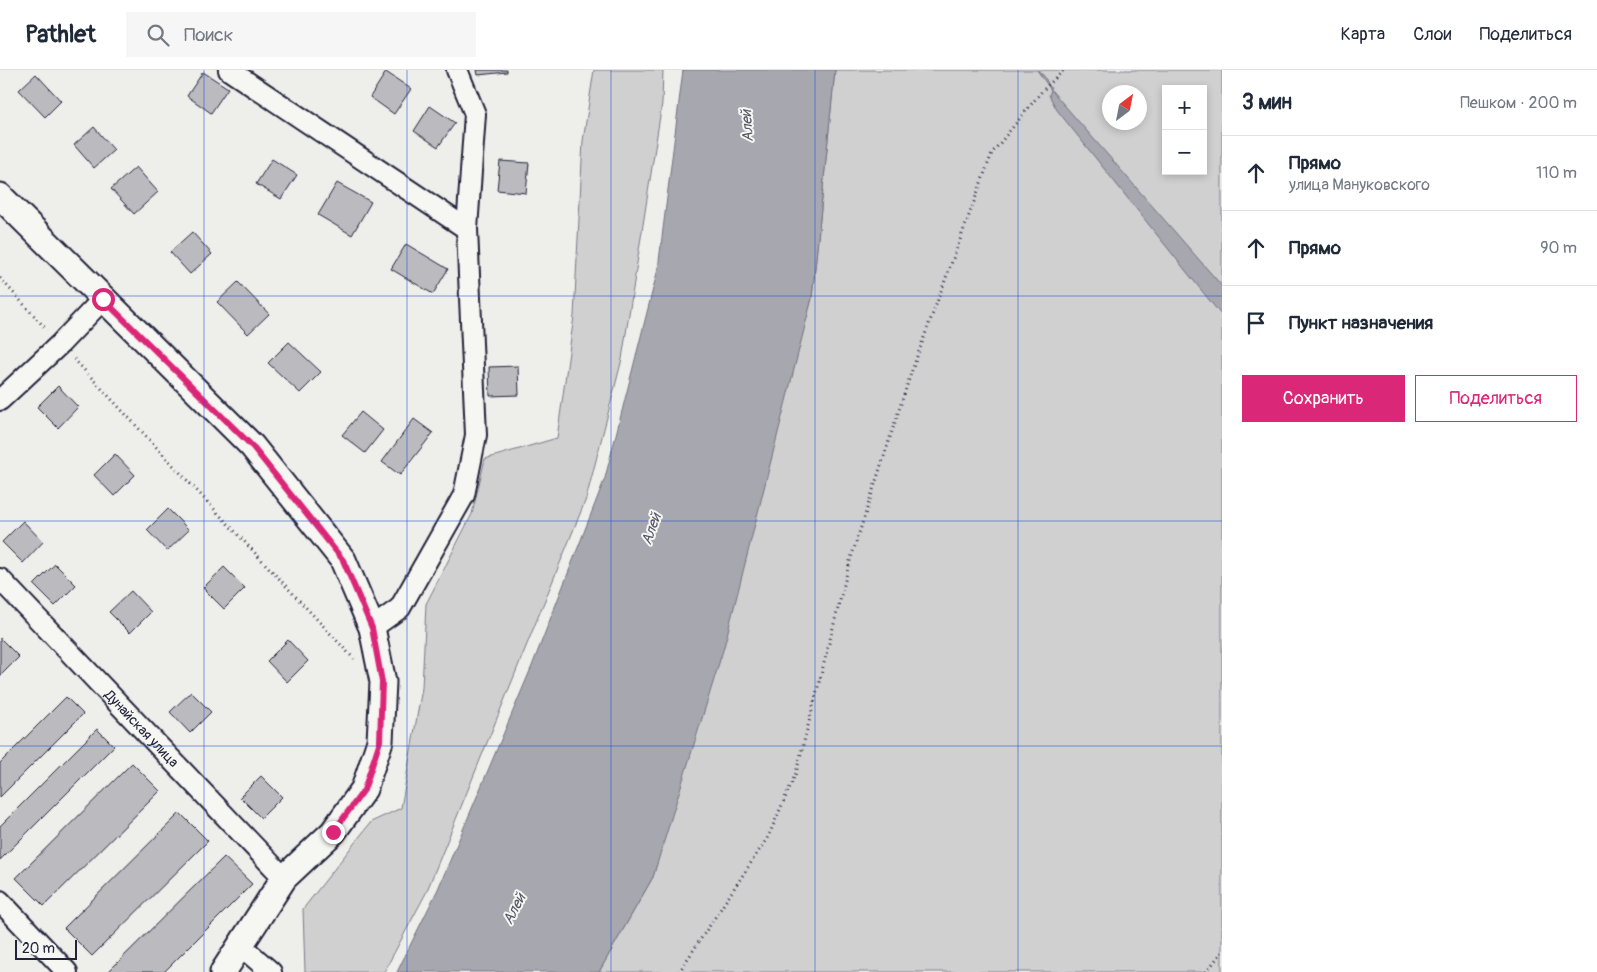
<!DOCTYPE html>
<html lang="ru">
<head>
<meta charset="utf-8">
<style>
	body { margin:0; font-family:Pangolin,sans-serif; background:#f6f6f7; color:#1f2937 }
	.controls { position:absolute; right:15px; top:15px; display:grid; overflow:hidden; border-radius:0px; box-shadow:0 2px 8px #0003 }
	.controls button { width:45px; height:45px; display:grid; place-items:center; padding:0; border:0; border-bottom:1px solid #e0e1e3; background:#fff; color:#1f2937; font:25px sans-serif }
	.compass { position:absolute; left:1102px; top:15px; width:45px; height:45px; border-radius:50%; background:#fff; box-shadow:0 2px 8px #0003; rotate:32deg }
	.scale { position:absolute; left:15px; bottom:12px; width:62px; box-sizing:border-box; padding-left:5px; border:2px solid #22223b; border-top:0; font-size:14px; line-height:18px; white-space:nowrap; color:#22223b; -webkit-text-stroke:4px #f6f6f2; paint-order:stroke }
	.stop { position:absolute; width:15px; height:15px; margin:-11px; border:4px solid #db2777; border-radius:50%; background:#fff }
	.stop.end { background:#db2777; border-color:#fff; box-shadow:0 1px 5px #0008 }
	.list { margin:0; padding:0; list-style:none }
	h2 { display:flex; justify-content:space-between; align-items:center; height:65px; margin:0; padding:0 20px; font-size:21px }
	h2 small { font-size:16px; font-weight:400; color:#747a83 }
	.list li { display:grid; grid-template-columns:32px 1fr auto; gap:15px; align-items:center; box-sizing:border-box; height:75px; padding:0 20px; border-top:1px solid #e0e1e3 }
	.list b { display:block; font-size:19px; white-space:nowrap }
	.list p { margin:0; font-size:16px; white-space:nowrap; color:#747a83 }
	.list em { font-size:16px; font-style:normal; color:#747a83 }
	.actions { display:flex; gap:10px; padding:15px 20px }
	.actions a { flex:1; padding:11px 0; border:1px solid #db2777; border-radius:0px; text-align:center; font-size:18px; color:#db2777 }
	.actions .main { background:#db2777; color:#fff }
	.icon { flex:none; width:28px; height:28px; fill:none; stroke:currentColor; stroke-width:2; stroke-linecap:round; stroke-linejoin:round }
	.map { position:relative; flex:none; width:1222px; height:902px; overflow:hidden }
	header { display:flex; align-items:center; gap:30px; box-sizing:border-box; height:70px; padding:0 25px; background:#fff; border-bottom:1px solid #e0e1e3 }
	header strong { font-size:24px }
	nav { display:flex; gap:28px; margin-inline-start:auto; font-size:18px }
	.search { width:350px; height:45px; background:#f6f6f7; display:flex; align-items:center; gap:12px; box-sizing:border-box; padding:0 18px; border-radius:0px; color:#747a83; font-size:19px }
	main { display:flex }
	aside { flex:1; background:#fff }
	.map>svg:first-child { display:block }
	.green { fill:#d0d0d1; stroke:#797986; fill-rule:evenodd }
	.water { fill:#a7a7af; stroke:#727281 }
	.building { fill:#bbbbbf; stroke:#22223b }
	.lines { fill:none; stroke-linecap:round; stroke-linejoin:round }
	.minor-casing { stroke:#22223b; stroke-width:24 }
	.tertiary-casing { stroke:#22223b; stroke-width:29 }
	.path { stroke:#22223b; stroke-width:3; stroke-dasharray:1 4; stroke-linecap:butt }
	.minor { stroke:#f6f6f2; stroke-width:20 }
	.tertiary { stroke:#f6f6f2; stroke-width:25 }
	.route { stroke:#db2777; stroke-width:6 }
	.grid { fill:none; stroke:#1d4ed8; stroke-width:1; stroke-opacity:0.55 }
	.labels { text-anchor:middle; stroke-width:4; stroke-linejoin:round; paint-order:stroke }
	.street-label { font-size:14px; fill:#22223b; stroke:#f6f6f2 }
	.water-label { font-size:15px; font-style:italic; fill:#575769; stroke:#f6f6f2 }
</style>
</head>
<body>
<header>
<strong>Pathlet</strong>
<div class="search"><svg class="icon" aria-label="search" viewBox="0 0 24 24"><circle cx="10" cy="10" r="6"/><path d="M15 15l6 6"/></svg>Поиск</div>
<nav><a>Карта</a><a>Слои</a><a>Поделиться</a></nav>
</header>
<main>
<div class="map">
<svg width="1222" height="902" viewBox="0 0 1222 902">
	<rect width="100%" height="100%" fill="#eeeeeb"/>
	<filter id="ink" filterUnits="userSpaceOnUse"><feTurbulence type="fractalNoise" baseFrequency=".02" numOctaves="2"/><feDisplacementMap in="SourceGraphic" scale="10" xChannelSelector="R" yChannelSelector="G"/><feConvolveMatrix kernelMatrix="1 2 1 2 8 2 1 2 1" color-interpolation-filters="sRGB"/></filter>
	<g filter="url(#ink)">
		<path class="green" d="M594,0H663L662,33L622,289L586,429L426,823L384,902H305L303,839L371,752L401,738L422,618L426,534L472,444L485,389L557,368L574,246L583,71Z
			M835,0H1222V902H599L653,807L812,228ZM1166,19H1203V101H1166ZM1110,22H1140V52H1110Z"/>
		<path class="water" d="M683,0H835L812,228L724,577L653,807L599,902H397L438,819L532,596L605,408L658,199Z
			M1037,0L1044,6L1052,21L1222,216V246L1057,40L1049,25L1051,20Z"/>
		<path class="building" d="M477,0H507V2L478,5Z
			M203,2L228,18L211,43L187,26Z
			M386,2L411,19L394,44L370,27Z
			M36,4L61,31L45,47L19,20Z
			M430,36L455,53L438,77L414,61Z
			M94,57L114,80L94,98L74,75Z
			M272,89L297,105L281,129L256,114Z
			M500,91L529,93L526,123L497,120Z
			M136,97L158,122L134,144L111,119Z
			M337,113L371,132L352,165L318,145Z
			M192,162L212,184L190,204L170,182Z
			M406,174L448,199L433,224L391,199Z
			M238,212L269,244L248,264L217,232Z
			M289,272L321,302L300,323L268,293Z
			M518,296L519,325L490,326L489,297Z
			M58,316L78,337L58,358L37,337Z
			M361,342L383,360L365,383L342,365Z
			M414,349L433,363L400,405L382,392Z
			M115,384L135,405L114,426L94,405Z
			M168,439L189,460L167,481L147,460Z
			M23,451L43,472L23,493L2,472Z
			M55,494L76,515L55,536L34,515Z
			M224,497L245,518L224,539L203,518Z
			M131,521L151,542L130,563L109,542Z
			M0,568L19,587L0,606Z
			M288,570L308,591L287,612L267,591Z
			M191,622L211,642L190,663L170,642Z
			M66,627L83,644L0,727V693Z
			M97,659L114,676L0,790V756Z
			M132,693L160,721L44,836L16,808Z
			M261,706L282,727L261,748L240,727Z
			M180,743L208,771L92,886L64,858Z
			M224,787L252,814L164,902H108Z"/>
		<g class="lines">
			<g class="minor-casing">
				<g id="minor">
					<path d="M229,0L467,159"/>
					<path d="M0,330L60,274L103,229"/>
					<path id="s1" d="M0,509L284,808"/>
					<path d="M372,558L400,538L464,425L476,365L467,159L475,44L457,0"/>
					<path d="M0,831L67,902"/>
					<path d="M241,876L271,902"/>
				</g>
			</g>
			<g class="tertiary-casing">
				<path id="tertiary" d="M0,126L252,376L343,490L372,558L383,612L380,671L364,719L333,762L284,808L223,902"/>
			</g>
			<path class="path" d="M0,208L47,260
				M74,289L354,589
				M679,902L768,767L796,703L850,491L912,300L992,83L1042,21L1064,0
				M1206,902L1222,882"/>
			<use href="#minor" class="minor"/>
			<use href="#tertiary" class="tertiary"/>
		</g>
	</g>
	<g class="lines" filter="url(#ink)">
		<path class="route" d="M103,229L252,376L343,490L372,558L382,612L380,671L364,720L333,762"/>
	</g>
	<path class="grid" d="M204,0V902M407,0V902M611,0V902M815,0V902M1018,0V902M0,226H1222M0,451H1222M0,676H1222"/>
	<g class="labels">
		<g class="street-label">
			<text dy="5" stroke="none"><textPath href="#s1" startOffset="206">Дунайская улица</textPath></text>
		</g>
		<g class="water-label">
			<text transform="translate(747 56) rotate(-94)" y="5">Алей</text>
			<text transform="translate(651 459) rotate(-71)" y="5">Алей</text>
			<text transform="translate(514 839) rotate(-63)" y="5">Алей</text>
		</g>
	</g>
</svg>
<div class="controls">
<button>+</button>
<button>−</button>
</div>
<svg class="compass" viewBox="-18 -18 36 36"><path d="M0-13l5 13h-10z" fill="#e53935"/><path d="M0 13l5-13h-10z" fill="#747a83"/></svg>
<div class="scale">20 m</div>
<div class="stop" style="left:103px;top:229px"></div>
<div class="stop end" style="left:333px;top:762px"></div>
</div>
<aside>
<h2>3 мин<small>Пешком · 200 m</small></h2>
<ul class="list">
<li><svg class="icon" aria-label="ahead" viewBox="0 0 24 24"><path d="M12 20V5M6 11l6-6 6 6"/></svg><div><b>Прямо</b><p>улица Мануковского</p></div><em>110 m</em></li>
<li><svg class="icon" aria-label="ahead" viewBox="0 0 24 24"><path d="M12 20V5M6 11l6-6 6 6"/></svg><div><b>Прямо</b></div><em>90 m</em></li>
<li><svg class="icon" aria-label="arrive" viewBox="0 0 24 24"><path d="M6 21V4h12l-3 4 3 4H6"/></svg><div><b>Пункт назначения</b></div></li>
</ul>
<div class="actions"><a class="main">Сохранить</a><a>Поделиться</a></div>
</aside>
</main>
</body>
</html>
